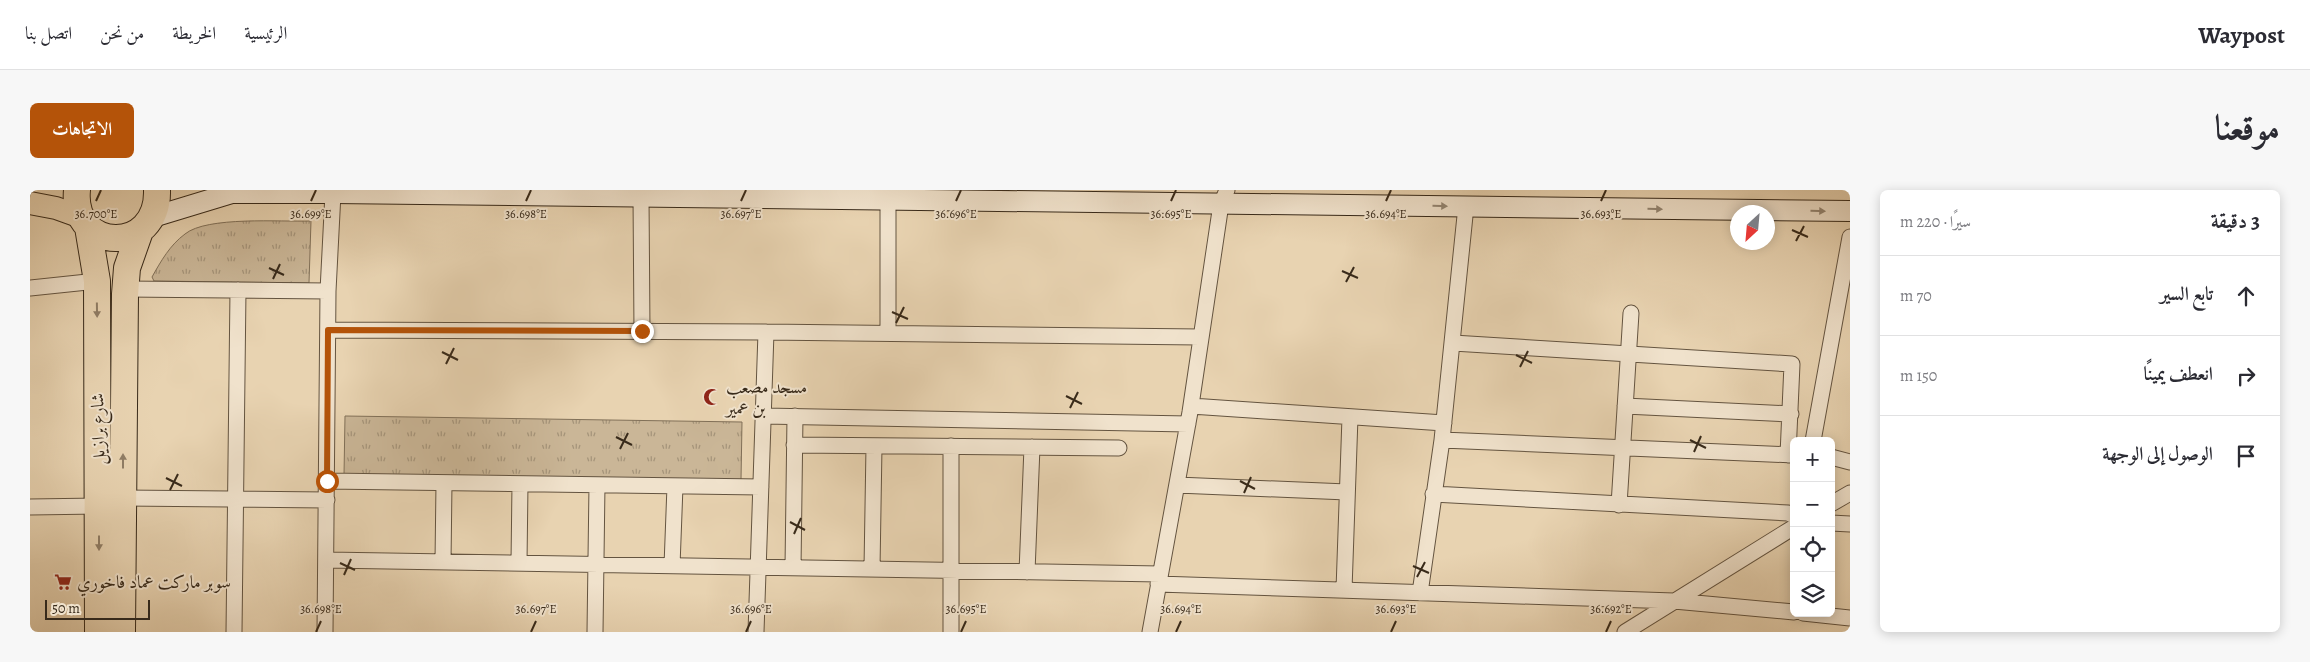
<!DOCTYPE html>
<html lang="ar">
<head>
<meta charset="utf-8">
<style>
	body { margin:0; font-family:Alegreya,Amiri,serif; background:#f7f7f7; color:#2b2b33; direction:rtl }
	.controls { position:absolute; right:15px; bottom:15px; display:grid; overflow:hidden; border-radius:8px; box-shadow:0 2px 12px #0003 }
	.controls button { width:45px; height:45px; display:grid; place-items:center; padding:0; border:0; border-bottom:1px solid #e1e1e2; background:#fff; color:#2b2b33; font:25px sans-serif }
	.compass { position:absolute; left:1700px; top:15px; width:45px; height:45px; border-radius:50%; background:#fff; box-shadow:0 2px 12px #0003; rotate:206deg }
	.scale { position:absolute; left:15px; bottom:12px; width:105px; box-sizing:border-box; padding-left:5px; border:2px solid #382a1a; border-top:0; font-size:14px; line-height:18px; white-space:nowrap; color:#382a1a; -webkit-text-stroke:4px #f0e2cc; paint-order:stroke }
	.stop { position:absolute; width:15px; height:15px; margin:-11px; border:4px solid #b45309; border-radius:50%; background:#fff }
	.stop.end { background:#b45309; border-color:#fff; box-shadow:0 1px 5px #0008 }
	.list { margin:0; padding:0; list-style:none }
	h2 { display:flex; justify-content:space-between; align-items:center; height:65px; margin:0; padding:0 20px; font-size:21px }
	h2 small { font-size:16px; font-weight:400; color:#7c7c81 }
	.list li { display:grid; grid-template-columns:32px 1fr auto; gap:15px; align-items:center; box-sizing:border-box; height:80px; padding:0 20px; border-top:1px solid #e1e1e2 }
	.list b { display:block; font-size:19px; white-space:nowrap }
	.list em { font-size:16px; font-style:normal; color:#7c7c81 }
	.icon { flex:none; width:28px; height:28px; fill:none; stroke:currentColor; stroke-width:2; stroke-linecap:round; stroke-linejoin:round }
	.map { position:relative; flex:none; width:1820px; height:442px; overflow:hidden; direction:ltr; border-radius:8px }
	header { display:flex; align-items:center; gap:30px; box-sizing:border-box; height:70px; padding:0 25px; background:#fff; border-bottom:1px solid #e1e1e2 }
	header strong { font-size:24px }
	nav { display:flex; gap:28px; margin-inline-start:auto; font-size:18px }
	.intro { display:flex; align-items:center; justify-content:space-between; box-sizing:border-box; height:120px; padding:0 30px }
	h1 { margin:0; font-size:35px }
	.button { padding:12px 22px; border-radius:8px; background:#b45309; color:#fff; font-size:18px; font-weight:700 }
	main { display:flex; gap:30px; padding:0 30px }
	aside { flex:1; background:#fff; border-radius:8px; box-shadow:0 2px 12px #0003 }
	.map>svg:first-child { display:block }
	.park { fill:url(#park-tufts); stroke:#817058 }
	.lines { fill:none; stroke-linecap:round; stroke-linejoin:round }
	.street-casing { stroke:#645440; stroke-width:17 }
	.secondary-casing { stroke:#382a1a; stroke-width:22 }
	.primary-casing { stroke:#382a1a; stroke-width:24 }
	.highway-casing { stroke:#382a1a; stroke-width:28 }
	.street { stroke:#f0e2cc; stroke-width:15 }
	.secondary { stroke:#f0e2cc; stroke-width:20 }
	.primary { stroke:#e8d3b1; stroke-width:22 }
	.highway { stroke:#e8d3b1; stroke-width:26 }
	.oneway { fill:#948673 }
	.oneway2 { fill:#907e66 }
	.route { stroke:#b45309; stroke-width:6 }
	.ticks { fill:none; stroke:#382a1a; stroke-width:2 }
	.labels { text-anchor:middle; stroke-width:4; stroke-linejoin:round; paint-order:stroke }
	.poi-label { font-size:18px; fill:#382a1a; stroke:#f0e2cc; text-anchor:start }
	.street-label { font-size:18px; fill:#382a1a; stroke:#f0e2cc }
	.ticks-label { font-size:12px; text-anchor:middle; fill:#382a1a; stroke:#f0e2cc; stroke-width:4; stroke-linejoin:round; paint-order:stroke }
</style>
</head>
<body>
<header>
<strong>Waypost</strong>
<nav><a>الرئيسية</a><a>الخريطة</a><a>من نحن</a><a>اتصل بنا</a></nav>
</header>
<div class="intro"><h1>موقعنا</h1><a class="button">الاتجاهات</a></div>
<main>
<aside>
<h2>3 دقيقة<small>سيرًا · 220 m</small></h2>
<ul class="list">
<li><svg class="icon" aria-label="ahead" viewBox="0 0 24 24"><path d="M12 20V5M6 11l6-6 6 6"/></svg><div><b>تابع السير</b></div><em>70 m</em></li>
<li><svg class="icon" aria-label="right" viewBox="0 0 24 24"><path d="M7 20v-9h11M14 6l5 5-5 5"/></svg><div><b>انعطف يمينًا</b></div><em>150 m</em></li>
<li><svg class="icon" aria-label="arrive" viewBox="0 0 24 24"><path d="M6 21V4h12l-3 4 3 4H6"/></svg><div><b>الوصول إلى الوجهة</b></div></li>
</ul>
</aside>
<div class="map">
<svg width="1820" height="442" viewBox="0 0 1820 442">
	<defs>
		<pattern id="park-tufts" width="24" height="20" patternUnits="userSpaceOnUse" patternTransform="scale(1.25)"><rect width="24" height="20" fill="#cab697"/><path d="M3 7l-1-3M5 7V3M7 7l1-3M15 17l-1-3M17 17v-4M19 17l1-3" fill="none" stroke="#a5947a"/></pattern>
	</defs>
	<rect width="100%" height="100%" fill="#e8d3b1"/>
	<filter id="stains"><feTurbulence type="fractalNoise" baseFrequency=".004" numOctaves="4"/><feColorMatrix values="0 0 0 0 .2 0 0 0 0 .09 0 0 0 0 .02 0 0 0 .5 -.17"/></filter>
	<radialGradient id="worn" r=".72"><stop offset=".6" stop-color="#630" stop-opacity="0"/><stop offset="1" stop-color="#630" stop-opacity=".3"/></radialGradient>
	<path class="park" d="M281,31L279,93L124,91L122,87C131,71 140,55 155,44C177,26 251,32 281,31Z
		M315,226L712,232L711,290L314,285Z"/>
	<g class="lines">
		<g class="street-casing">
			<path id="street" d="M611,6L612,141
				M0,98L67,91
				M95,99L298,101
				M298,140L736,142L1170,147
				M858,143V9
				M1423,153L1762,174L1758,265
				M1161,216L1414,233
				M1595,216L1761,224
				M734,226L1158,234
				M1412,250L1764,265
				M1783,251L1820,47
				M764,255L1089,258
				M1801,267L1820,272
				M297,291L731,297
				M1147,295L1317,302
				M1403,304L1758,323L1764,326
				M93,308L297,310
				M1801,314L1820,303
				M1589,315L1601,123
				M0,317L69,316
				M1801,333L1820,334
				M297,370L1130,384
				M413,372L414,293
				M489,373L490,294
				M642,376L645,296
				M763,378L765,226
				M842,379L844,256
				M997,382L1002,257
				M1128,394L1644,411L1764,422
				M1314,400L1320,227
				M1390,403L1412,250L1436,16
				M1773,423L1820,428
				M204,442L208,100
				M295,442L298,101L303,3
				M565,442L567,295
				M726,442L736,142
				M921,442V256
				M1120,442L1160,222L1191,14L1197,0
				M1595,442L1764,337"/>
		</g>
		<g class="secondary-casing">
			<path id="secondary" d="M123,27L202,3H303L1820,21"/>
		</g>
		<g class="primary-casing">
			<path id="primary" d="M0,13L26,18L51,27"/>
		</g>
		<g class="highway-casing">
			<path id="highway" d="M47,0C41,63 129,65 127,0
				M58,37L67,91L68,442
				M92,442L95,104L97,78L110,41"/>
		</g>
		<use href="#street" class="street"/>
		<use href="#secondary" class="secondary"/>
		<use href="#primary" class="primary"/>
		<use href="#highway" class="highway"/>
	</g>
	<defs><path id="oneway-solid" d="M-6-.8H1V-3.2L6.5 0L1 3.2V.8H-6Z" transform="scale(1.25)"/></defs>
	<g class="oneway">
		<use href="#oneway-solid" transform="translate(1410 16) rotate(1)"/>
		<use href="#oneway-solid" transform="translate(1625 19) rotate(1)"/>
		<use href="#oneway-solid" transform="translate(1788 21) rotate(1)"/>
	</g>
	<g class="oneway2">
		<use href="#oneway-solid" transform="translate(67 120) rotate(89)"/>
		<use href="#oneway-solid" transform="translate(93 271) rotate(-90)"/>
		<use href="#oneway-solid" transform="translate(69 353) rotate(90)"/>
	</g>
	<g class="lines">
		<path class="route" d="M297,291L298,140L612,141"/>
	</g>
	<path class="ticks" d="M66,11L71,0M281,11L286,0M496,11L501,0M711,11L716,0M926,11L931,0M1141,11L1146,0M1356,11L1361,0M1571,11L1576,0M1762,40L1778,47M1766,51L1774,36M239,78L254,85M1312,81L1328,88M243,89L250,74M1316,92L1324,77M862,122L878,129M866,133L874,117M412,162L428,170M1486,165L1502,173M416,174L424,158M1490,177L1498,161M1036,206L1052,214M1040,218L1048,202M586,247L602,255M1660,250L1676,258M590,259L598,243M1664,262L1671,246M136,288L152,296M1210,291L1225,299M140,300L148,284M1214,303L1221,287M760,332L775,340M764,344L771,328M310,373L325,380M1383,376L1399,383M314,385L321,369M1387,387L1395,372M286,442L291,431M501,442L506,431M716,442L721,431M931,442L936,431M1146,442L1151,431M1361,442L1366,431M1576,442L1581,431"/>
	<defs>
		<g id="mosque-bare" transform="scale(1.35)"><path d="M3.5-4.9A6 6 0 1 0 3.5 4.9A5 5 0 1 1 3.5-4.9Z" fill="#8f2418" stroke="#f0e2cc" stroke-width="2.5" paint-order="stroke"/></g>
		<g id="supermarket-bare" transform="scale(1.35)"><path d="M-6-5.5h2.5l.6 2H6L4.5 2H-2.5L-4.4-4H-6ZM-1.5 3.2a1.3 1.3 0 1 0 .1 0ZM3 3.2a1.3 1.3 0 1 0 .1 0Z" fill="#8f2418" stroke="#f0e2cc" stroke-width="2.5" paint-order="stroke"/></g>
	</defs>
	<g fill-rule="evenodd">
		<use href="#mosque-bare" x="682" y="207"/>
		<use href="#supermarket-bare" x="33" y="392"/>
	</g>
	<g class="labels">
		<g class="poi-label">
			<text x="696" y="203">مسجد مصعب<tspan x="696" dy="21">بن عمير</tspan></text>
			<text x="47" y="398">سوبر ماركت عماد فاخوري</text>
		</g>
		<g class="street-label">
			<text transform="translate(68 239) rotate(-91)" y="6">شارع برازيل</text>
		</g>
	</g>
	<g class="ticks-label">
		<text x="66" y="28">36.700°E</text>
		<text x="281" y="28">36.699°E</text>
		<text x="496" y="28">36.698°E</text>
		<text x="711" y="28">36.697°E</text>
		<text x="926" y="28">36.696°E</text>
		<text x="1141" y="28">36.695°E</text>
		<text x="1356" y="28">36.694°E</text>
		<text x="1571" y="28">36.693°E</text>
		<text x="291" y="423">36.698°E</text>
		<text x="506" y="423">36.697°E</text>
		<text x="721" y="423">36.696°E</text>
		<text x="936" y="423">36.695°E</text>
		<text x="1151" y="423">36.694°E</text>
		<text x="1366" y="423">36.693°E</text>
		<text x="1581" y="423">36.692°E</text>
	</g>
	<rect width="100%" height="100%" filter="url(#stains)"/>
	<rect width="100%" height="100%" fill="url(#worn)"/>
</svg>
<div class="controls">
<button>+</button>
<button>−</button>
<button><svg class="icon" aria-label="locate" viewBox="0 0 24 24"><circle cx="12" cy="12" r="6"/><path d="M12 2v4M12 18v4M2 12h4M18 12h4"/></svg></button>
<button><svg class="icon" aria-label="layers" viewBox="0 0 24 24"><path d="M12 4l9 5-9 5-9-5zM3 14l9 5 9-5"/></svg></button>
</div>
<svg class="compass" viewBox="-18 -18 36 36"><path d="M0-13l5 13h-10z" fill="#e53935"/><path d="M0 13l5-13h-10z" fill="#7c7c81"/></svg>
<div class="scale">50 m</div>
<div class="stop" style="left:297px;top:291px"></div>
<div class="stop end" style="left:612px;top:141px"></div>
</div>
</main>
</body>
</html>
